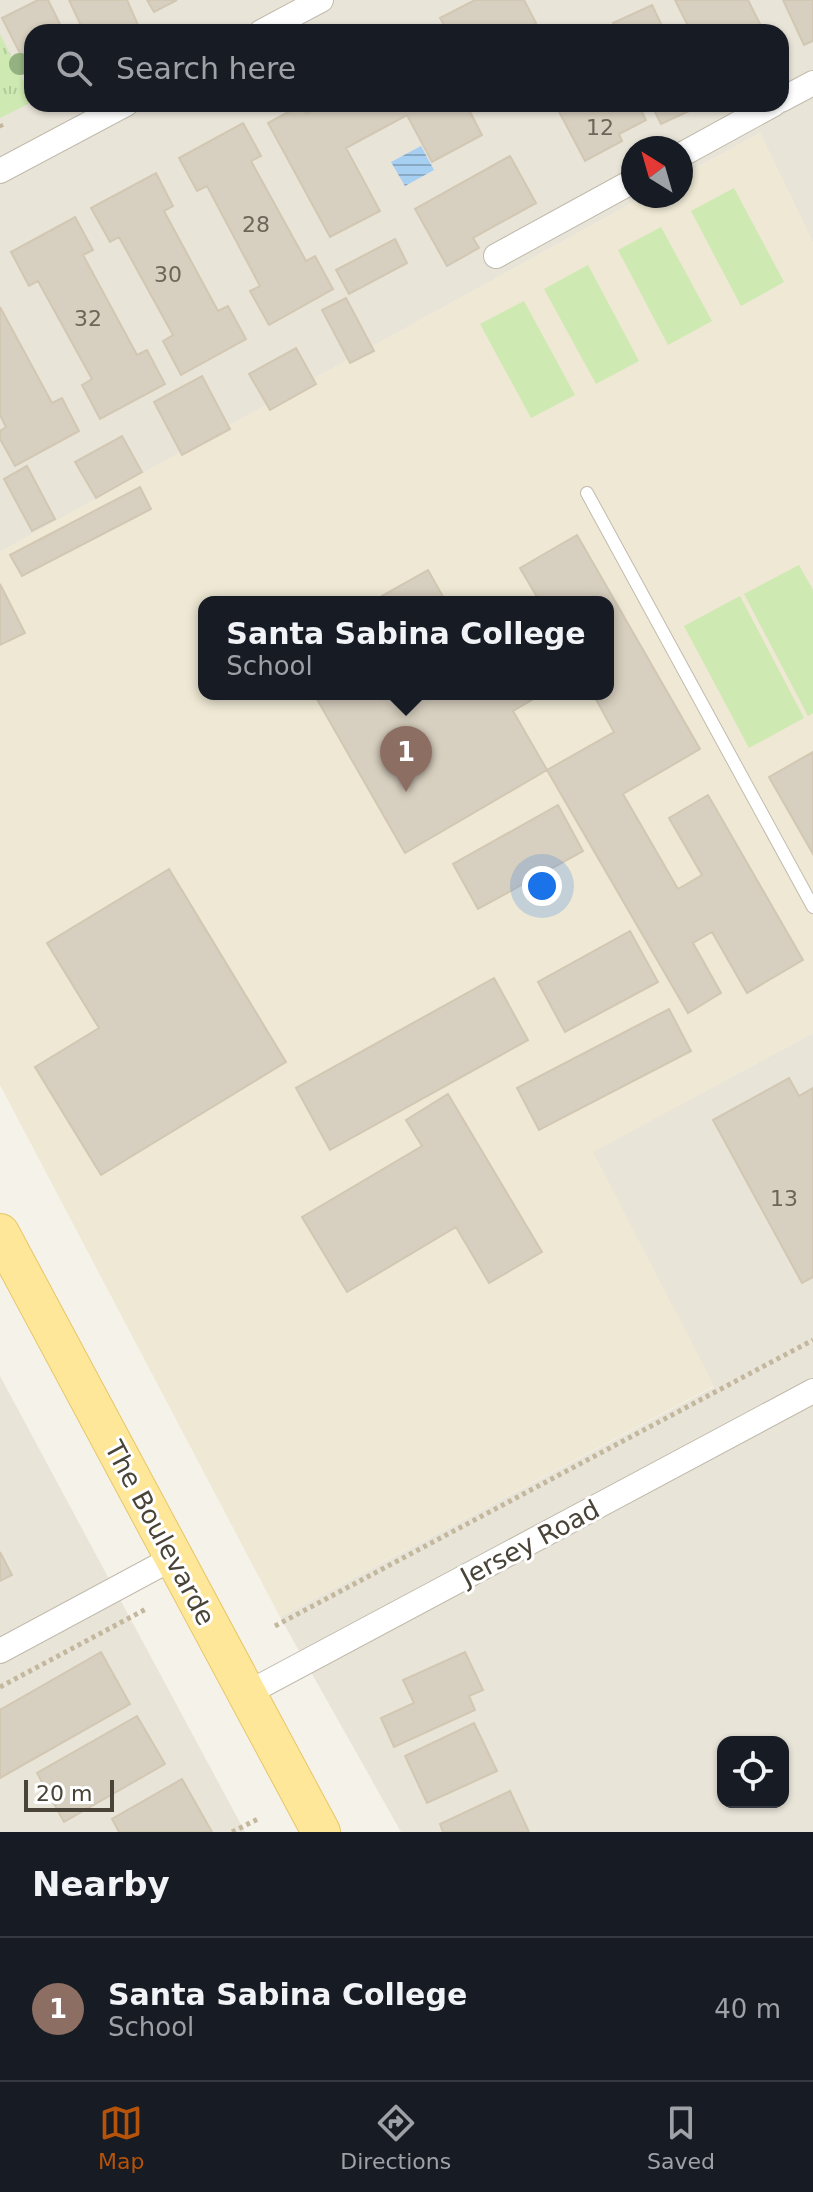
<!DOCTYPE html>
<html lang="en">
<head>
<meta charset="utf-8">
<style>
	body { margin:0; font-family:"DejaVu Sans",sans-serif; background:#242831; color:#f1f3f6 }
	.controls { position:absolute; right:24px; bottom:24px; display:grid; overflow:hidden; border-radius:16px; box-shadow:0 2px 6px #0004 }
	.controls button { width:72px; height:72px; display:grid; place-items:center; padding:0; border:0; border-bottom:2px solid #363941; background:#171b24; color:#f1f3f6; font:40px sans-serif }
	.compass { position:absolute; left:621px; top:136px; width:72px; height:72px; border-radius:50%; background:#171b24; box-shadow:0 2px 6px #0004; rotate:323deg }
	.scale { position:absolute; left:24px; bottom:20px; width:90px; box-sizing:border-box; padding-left:8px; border:4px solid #494338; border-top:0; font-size:22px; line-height:28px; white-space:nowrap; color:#494338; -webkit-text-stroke:6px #fff; paint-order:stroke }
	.you { position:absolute; left:542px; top:886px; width:28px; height:28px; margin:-20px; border:6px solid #fff; border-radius:50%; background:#1a73e8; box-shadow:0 0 0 12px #1a73e833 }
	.badge { display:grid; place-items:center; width:52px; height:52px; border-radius:50%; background:#b45309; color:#fff; font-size:26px; font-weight:700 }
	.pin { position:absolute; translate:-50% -66px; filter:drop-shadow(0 2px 4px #0008) }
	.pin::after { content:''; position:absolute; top:42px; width:28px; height:24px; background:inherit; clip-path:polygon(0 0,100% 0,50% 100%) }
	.popup { position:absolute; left:198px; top:596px; width:416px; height:104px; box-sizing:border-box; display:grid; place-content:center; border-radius:16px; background:#171b24; filter:drop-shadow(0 2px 6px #0005); font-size:26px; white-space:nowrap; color:#9ea1a6 }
	.popup b { font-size:30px; color:#f1f3f6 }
	.popup::after { content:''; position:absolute; left:50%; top:100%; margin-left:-16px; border:16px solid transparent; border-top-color:#171b24 }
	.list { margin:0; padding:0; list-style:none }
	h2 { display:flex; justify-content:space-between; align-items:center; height:104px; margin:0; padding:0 32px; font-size:34px }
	h2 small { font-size:26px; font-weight:400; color:#9ea1a6 }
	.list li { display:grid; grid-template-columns:52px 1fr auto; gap:24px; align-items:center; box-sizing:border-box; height:144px; padding:0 32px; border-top:2px solid #363941 }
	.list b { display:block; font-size:30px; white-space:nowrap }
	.list p { margin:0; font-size:26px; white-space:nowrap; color:#9ea1a6 }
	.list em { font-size:26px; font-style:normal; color:#9ea1a6 }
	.icon { flex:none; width:44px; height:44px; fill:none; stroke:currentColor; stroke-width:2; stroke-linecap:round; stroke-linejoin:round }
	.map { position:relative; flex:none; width:813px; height:1832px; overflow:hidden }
	.search { position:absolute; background:#171b24; box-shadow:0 2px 6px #0004; left:24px; right:24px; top:24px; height:88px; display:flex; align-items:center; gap:20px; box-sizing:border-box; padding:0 28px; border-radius:24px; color:#9ea1a6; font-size:30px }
	.sheet { height:248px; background:#171b24 }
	nav { display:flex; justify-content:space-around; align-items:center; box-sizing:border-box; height:112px; border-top:2px solid #363941; background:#171b24; font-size:22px; color:#9ea1a6 }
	nav a { display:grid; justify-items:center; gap:4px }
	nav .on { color:#b45309 }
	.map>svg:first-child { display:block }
	.residential { fill:#e9e4d8; fill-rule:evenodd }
	.education { fill:#eee8d4; fill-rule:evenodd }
	.park { fill:url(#park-tufts) }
	.pitch { fill:#cee9b2 }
	.water { fill:url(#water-rules) }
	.building { fill:#d7cfbf; stroke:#d2c7b2; stroke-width:2 }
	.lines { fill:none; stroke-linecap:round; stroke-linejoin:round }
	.lane-casing { stroke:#c1bbac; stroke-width:14 }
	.street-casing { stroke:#c1bbac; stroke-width:26 }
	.primary-casing { stroke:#e6c667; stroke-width:40 }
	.path { stroke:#c3b79d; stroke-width:5; stroke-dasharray:4 4; stroke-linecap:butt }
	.lane { stroke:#fff; stroke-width:12 }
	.street { stroke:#fff; stroke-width:24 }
	.primary { stroke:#ffe799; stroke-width:38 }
	.tree { fill:#94b280 }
	.labels { text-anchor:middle; stroke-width:6; stroke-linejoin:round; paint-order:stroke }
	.number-label { font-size:22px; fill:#6c665a }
	.street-label { font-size:26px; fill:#494338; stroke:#fff }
</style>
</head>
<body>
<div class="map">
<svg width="813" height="1832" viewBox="0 0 813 1832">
	<defs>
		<pattern id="park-tufts" width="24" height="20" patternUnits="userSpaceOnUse" patternTransform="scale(2)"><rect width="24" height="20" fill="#cee9b2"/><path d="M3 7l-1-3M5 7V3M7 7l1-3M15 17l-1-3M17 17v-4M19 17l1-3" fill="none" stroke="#b2c99a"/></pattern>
		<pattern id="water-rules" width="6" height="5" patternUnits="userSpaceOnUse" patternTransform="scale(2)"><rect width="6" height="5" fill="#a6cff2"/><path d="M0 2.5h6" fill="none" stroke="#89aac5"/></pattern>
	</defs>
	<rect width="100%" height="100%" fill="#f5f2ea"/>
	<path class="residential" d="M0,0H813V243L760,133L681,176V148H633V196H645L0,552ZM32,32H781V104H32Z
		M813,1033V1832H401L280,1617L714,1387L592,1152ZM723,1742H783V1802H723Z
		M0,1376L245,1832H0Z"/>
	<path class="education" d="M760,133L813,243V1033L593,1152L714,1386L280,1617L0,1085V552L645,196H681V176ZM204,602H608V694H204Z"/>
	<path class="park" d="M0,34L32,98V102L0,118Z"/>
	<path class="pitch" d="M734,188L784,282L741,306L691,211Z
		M661,227L712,321L668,345L618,250Z
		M588,265L639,361L596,384L544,289Z
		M524,301L575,395L531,418L480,324Z
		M799,565L813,590V713L808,716L744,594Z
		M740,596L804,718L749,748L684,626Z"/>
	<path class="water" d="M421,146L434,170L405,186L391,162Z"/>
	<path class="building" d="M38,0H48L64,32H32V72L30,73L2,18Z
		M69,0H127L138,25L123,32H84Z
		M147,0H177L154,12Z
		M475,0H524L536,23L523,32H448L440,18Z
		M675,0H748L764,32H691Z
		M783,0H813V41L804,45Z
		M652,5L665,32H617L613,23Z
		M325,104H466L482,135L432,162L407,115L346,148L380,211L330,237L268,123L301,105L306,114Z
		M555,104H638L646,120L619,134L622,141L585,161Z
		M651,104H699L700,106L661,124Z
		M243,123L261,156L251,161L306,261L315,256L333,289L269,325L250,291L260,286L207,186L197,191L179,158Z
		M510,156L536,203L473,238L479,248L447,266L415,209Z
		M156,173L173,206L164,211L218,311L228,306L246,339L181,375L163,341L173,335L119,237L110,242L91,208Z
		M75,217L93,250L83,255L137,355L147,350L165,384L100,419L82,385L92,379L38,281L29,286L11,252Z
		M395,239L407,263L349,294L336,270Z
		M346,298L374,351L350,363L322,310Z
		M0,307L52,403L62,398L79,431L15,466L0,439V431L6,427L0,415Z
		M296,348L316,384L270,410L249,374Z
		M202,376L230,429L182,455L154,402Z
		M122,436L142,472L96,498L75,462Z
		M27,466L55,519L32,531L4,479Z
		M140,487L151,509L22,576L10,555Z
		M577,535L700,749L623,794L678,889L702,875L669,818L708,795L803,960L747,993L712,932L693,943L721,993L688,1013L547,770L614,732L593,694H608V602H540L520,568Z
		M428,570L446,602H385L382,596Z
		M0,584L25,633L0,645Z
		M314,694H542L513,711L547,770L405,853Z
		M813,752V854L769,777Z
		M558,805L583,851L478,909L453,864Z
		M169,869L286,1062L101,1175L35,1067L99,1028L47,943Z
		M630,931L658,982L565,1032L538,982Z
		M494,978L528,1040L330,1150L296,1088Z
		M669,1009L691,1051L539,1130L517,1088Z
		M789,1078L799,1096L813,1088V1277L802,1283L713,1120Z
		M448,1094L542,1252L489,1283L456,1227L347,1292L302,1217L422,1146L406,1120Z
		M0,1552L12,1575L0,1581Z
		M101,1652L130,1704L0,1778V1710Z
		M465,1652L483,1690L469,1696L475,1710L394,1747L381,1718L414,1703L403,1680Z
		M137,1716L165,1764L64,1822L37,1773Z
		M474,1723L497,1771L427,1803L405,1756Z
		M182,1779L212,1832H119L112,1819Z
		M510,1791L529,1832H443L440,1824Z"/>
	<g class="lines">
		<g class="lane-casing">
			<path id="lane" d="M587,493L813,907"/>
		</g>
		<g class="street-casing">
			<path id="street" d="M261,32L321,0
				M781,100L813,83
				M681,155L774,104
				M0,171L126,104
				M496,256L633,181
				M0,1651L173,1558
				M246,1694L813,1391"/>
		</g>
		<g class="primary-casing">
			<path id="primary" d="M0,1233L321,1832"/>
		</g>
		<path class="path" d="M0,124L2,128
			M275,1626L813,1340
			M0,1687L146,1609
			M232,1832L258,1819"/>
		<use href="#lane" class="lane"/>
		<use href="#street" class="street"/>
		<use href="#primary" class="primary"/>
	</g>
	<circle class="tree" cx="20" cy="64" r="11"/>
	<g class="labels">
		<g class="number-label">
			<text x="600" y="135">12</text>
			<text x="256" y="232">28</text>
			<text x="168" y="282">30</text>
			<text x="88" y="326">32</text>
			<text x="784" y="1206">13</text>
		</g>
		<g class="street-label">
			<text transform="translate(160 1533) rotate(62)" y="9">The Boulevarde</text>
			<text transform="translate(530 1543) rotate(-28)" y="9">Jersey Road</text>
		</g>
	</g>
</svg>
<div class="controls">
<button><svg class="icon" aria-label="locate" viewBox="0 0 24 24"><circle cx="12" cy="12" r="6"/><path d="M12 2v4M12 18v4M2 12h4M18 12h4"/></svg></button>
</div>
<svg class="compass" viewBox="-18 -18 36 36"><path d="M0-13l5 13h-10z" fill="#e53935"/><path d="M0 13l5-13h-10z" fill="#9ea1a6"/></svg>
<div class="scale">20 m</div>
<div class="you"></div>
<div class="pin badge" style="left:406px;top:792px;background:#8d6e63">1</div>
<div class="popup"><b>Santa Sabina College</b>School</div>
<div class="search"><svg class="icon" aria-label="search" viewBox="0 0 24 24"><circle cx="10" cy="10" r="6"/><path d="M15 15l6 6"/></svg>Search here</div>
</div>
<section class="sheet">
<h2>Nearby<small></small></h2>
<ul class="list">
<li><span class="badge" style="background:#8d6e63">1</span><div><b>Santa Sabina College</b><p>School</p></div><em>40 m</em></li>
</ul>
</section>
<nav>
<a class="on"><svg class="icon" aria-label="map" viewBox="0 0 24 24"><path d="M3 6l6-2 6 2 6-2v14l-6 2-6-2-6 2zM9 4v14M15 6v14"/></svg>Map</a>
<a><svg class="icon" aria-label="directions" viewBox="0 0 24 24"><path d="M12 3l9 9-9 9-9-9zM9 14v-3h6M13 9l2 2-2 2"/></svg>Directions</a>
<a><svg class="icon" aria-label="saved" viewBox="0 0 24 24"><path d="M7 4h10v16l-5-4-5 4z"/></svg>Saved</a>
</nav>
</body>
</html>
